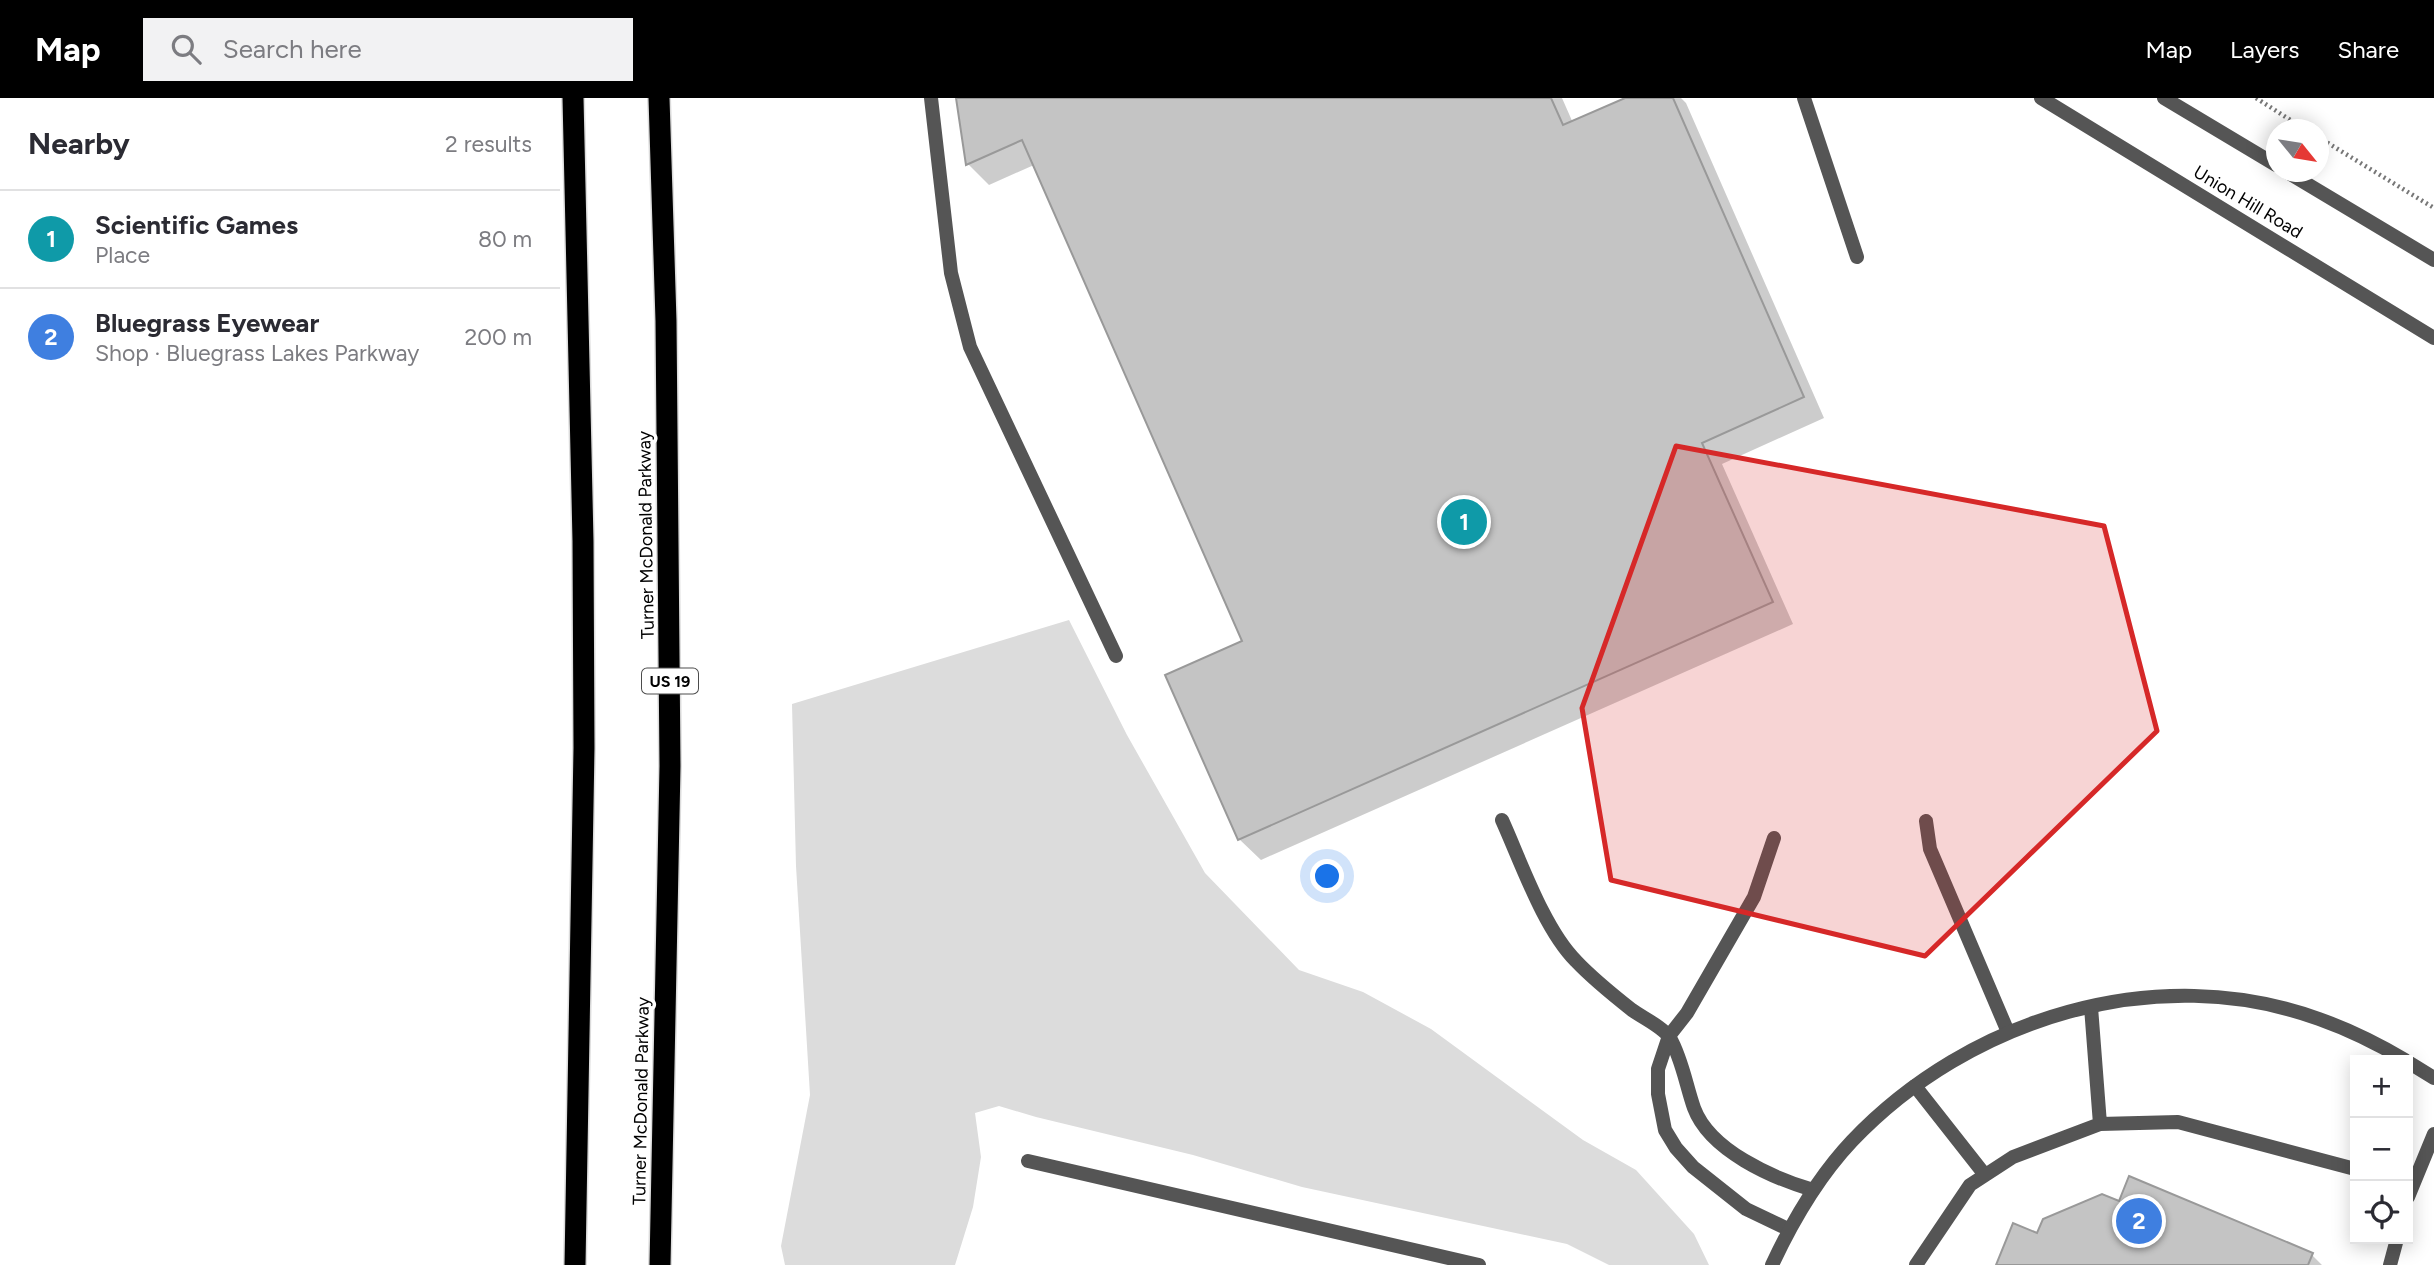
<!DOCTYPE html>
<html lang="en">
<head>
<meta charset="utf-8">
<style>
	body { margin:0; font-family:Figtree,sans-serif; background:#f2f2f3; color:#2b2b33 }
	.controls { position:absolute; right:21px; bottom:21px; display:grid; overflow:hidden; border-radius:0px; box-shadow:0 4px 18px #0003 }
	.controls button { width:63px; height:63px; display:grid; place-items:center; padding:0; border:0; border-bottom:2px solid #e1e1e2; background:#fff; color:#2b2b33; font:35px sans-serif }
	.compass { position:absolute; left:1706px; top:21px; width:63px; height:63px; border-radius:50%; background:#fff; box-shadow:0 4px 18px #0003; rotate:120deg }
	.you { position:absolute; left:768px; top:779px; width:24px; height:24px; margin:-18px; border:5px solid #fff; border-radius:50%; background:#1a73e8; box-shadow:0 0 0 10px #1a73e833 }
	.badge { display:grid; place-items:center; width:46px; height:46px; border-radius:50%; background:#000; color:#fff; font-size:23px; font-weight:700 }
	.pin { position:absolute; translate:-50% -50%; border:4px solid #fff; box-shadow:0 2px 7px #0006 }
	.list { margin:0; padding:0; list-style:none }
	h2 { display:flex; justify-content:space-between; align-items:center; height:91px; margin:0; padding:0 28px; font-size:30px }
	h2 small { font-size:23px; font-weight:400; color:#7c7c81 }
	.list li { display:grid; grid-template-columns:46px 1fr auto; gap:21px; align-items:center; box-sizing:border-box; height:98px; padding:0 28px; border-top:2px solid #e1e1e2 }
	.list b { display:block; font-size:26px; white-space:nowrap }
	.list p { margin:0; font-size:23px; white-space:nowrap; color:#7c7c81 }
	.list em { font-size:23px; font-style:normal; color:#7c7c81 }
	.icon { flex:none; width:38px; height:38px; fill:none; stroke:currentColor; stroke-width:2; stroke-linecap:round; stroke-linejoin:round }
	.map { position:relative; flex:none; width:1874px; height:1167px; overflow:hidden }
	header { display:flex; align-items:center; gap:42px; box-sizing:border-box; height:98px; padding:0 35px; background:#000; color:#fff }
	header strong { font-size:33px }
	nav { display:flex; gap:38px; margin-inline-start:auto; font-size:24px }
	.search { width:490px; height:63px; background:#f2f2f3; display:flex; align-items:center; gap:18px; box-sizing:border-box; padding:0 24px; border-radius:0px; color:#7c7c81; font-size:26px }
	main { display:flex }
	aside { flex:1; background:#fff }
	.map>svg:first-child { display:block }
	.green { fill:#dcdcdc }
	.shadow { fill:#0003 }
	.building { fill:#c4c4c4; stroke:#999; stroke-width:2 }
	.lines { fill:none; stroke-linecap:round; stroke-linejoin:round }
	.motorway-casing { stroke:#dbdbdb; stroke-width:24 }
	.path { stroke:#777; stroke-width:4.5; stroke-dasharray:2 3.5; stroke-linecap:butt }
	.service { stroke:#555; stroke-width:14 }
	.minor { stroke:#555; stroke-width:14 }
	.tertiary { stroke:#555; stroke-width:14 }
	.motorway { stroke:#000; stroke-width:21 }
	.marked { fill:#d62828; fill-opacity:0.2; stroke:#d62828; stroke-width:5; stroke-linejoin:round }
	.labels { text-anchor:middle; stroke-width:7; stroke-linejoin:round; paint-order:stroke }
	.shield { fill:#fff; stroke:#4c4c4c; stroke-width:2 }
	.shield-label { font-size:16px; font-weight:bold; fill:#000 }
	.street-label { font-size:18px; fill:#000; stroke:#fff }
</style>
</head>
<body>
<header>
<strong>Map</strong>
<div class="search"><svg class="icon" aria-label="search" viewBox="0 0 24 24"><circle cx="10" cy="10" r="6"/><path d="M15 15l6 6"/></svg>Search here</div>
<nav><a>Map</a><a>Layers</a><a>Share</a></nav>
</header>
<main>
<aside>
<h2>Nearby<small>2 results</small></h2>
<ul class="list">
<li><span class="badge" style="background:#0f9aa8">1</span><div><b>Scientific Games</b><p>Place</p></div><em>80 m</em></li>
<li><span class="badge" style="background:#3f7fe0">2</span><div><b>Bluegrass Eyewear</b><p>Shop · Bluegrass Lakes Parkway</p></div><em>200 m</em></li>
</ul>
</aside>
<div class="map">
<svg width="1874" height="1167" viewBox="0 0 1874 1167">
	<rect width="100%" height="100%" fill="#fff"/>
	<path class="green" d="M509,522L567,637L645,775L739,872L803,894L871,931L1023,1042L1076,1072L1134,1136L1149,1167H1049L1007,1146L742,1089L633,1057L476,1019L439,1008L415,1015L421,1059L413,1109L395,1167H225L221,1148L250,997L236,768L232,606Z"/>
	<path class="shadow" d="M398,0H1002L1013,25L1069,0H1121L1126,5L1264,320L1162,366L1233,526L701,762L679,741L685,544L474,67L429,87L408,66Z
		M1560,1105L1752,1157L1762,1167H1438L1478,1137Z"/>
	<path class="building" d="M396,0H991L1003,27L1065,0H1113L1244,299L1142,345L1213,504L678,742L605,577L682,543L462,42L406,67Z
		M1569,1078L1753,1155L1748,1167H1436L1453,1125L1477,1135L1483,1121L1542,1096L1559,1103Z"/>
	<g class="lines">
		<g class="motorway-casing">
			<path id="motorway" d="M13,0L23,443L24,650L15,1167
				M99,0L106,223L110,668L100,1167"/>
		</g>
		<path class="path" d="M1696,0L1746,32
			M1758,39L1874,110"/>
		<path class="service" d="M371,0L391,175L410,249L556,558
			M1244,0L1297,159
			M942,722C961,764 984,831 1016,863C1032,880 1053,897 1072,912C1083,920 1103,929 1110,940C1122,961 1126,987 1134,1010C1150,1053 1213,1080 1253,1092
			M1366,723L1370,751L1448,934
			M1214,740L1194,799L1127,915L1109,938L1098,971V996L1105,1032L1116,1050L1133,1069L1186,1111L1228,1131
			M1531,909L1540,1026
			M1355,988L1425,1077
			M468,1063L919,1167
			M1848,1099L1874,1036
			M1356,1167L1410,1087L1453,1059L1540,1026L1618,1024L1795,1071
			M1830,1167L1837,1141"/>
		<path class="minor" d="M1848,964L1874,980
			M1212,1167C1233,1122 1258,1079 1292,1043C1409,920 1597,862 1759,921C1790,932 1818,946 1845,962"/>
		<path class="tertiary" d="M1481,0L1874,240
			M1604,0L1716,67
			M1727,74L1874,162"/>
		<use href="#motorway" class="motorway"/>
	</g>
	<path class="marked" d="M1116,348L1544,428L1597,633L1365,858L1051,782L1022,610Z"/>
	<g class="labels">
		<rect class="shield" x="82" y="570.5" width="56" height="25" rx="5"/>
		<g class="shield-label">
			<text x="110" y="589">US 19</text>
		</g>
		<g class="street-label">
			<text transform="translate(1688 104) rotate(31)" y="6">Union Hill Road</text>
			<text transform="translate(86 437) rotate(-91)" y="6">Turner McDonald Parkway</text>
			<text transform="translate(81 1003) rotate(-89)" y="6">Turner McDonald Parkway</text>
		</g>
	</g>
</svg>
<div class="controls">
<button>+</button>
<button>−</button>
<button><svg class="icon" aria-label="locate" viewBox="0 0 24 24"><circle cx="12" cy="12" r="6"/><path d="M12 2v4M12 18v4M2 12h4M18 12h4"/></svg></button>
</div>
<svg class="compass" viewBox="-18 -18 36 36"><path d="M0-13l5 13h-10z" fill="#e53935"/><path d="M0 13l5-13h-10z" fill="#7c7c81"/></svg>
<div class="you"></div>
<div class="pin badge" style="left:904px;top:424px;background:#0f9aa8">1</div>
<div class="pin badge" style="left:1579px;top:1123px;background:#3f7fe0">2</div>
</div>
</main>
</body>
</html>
